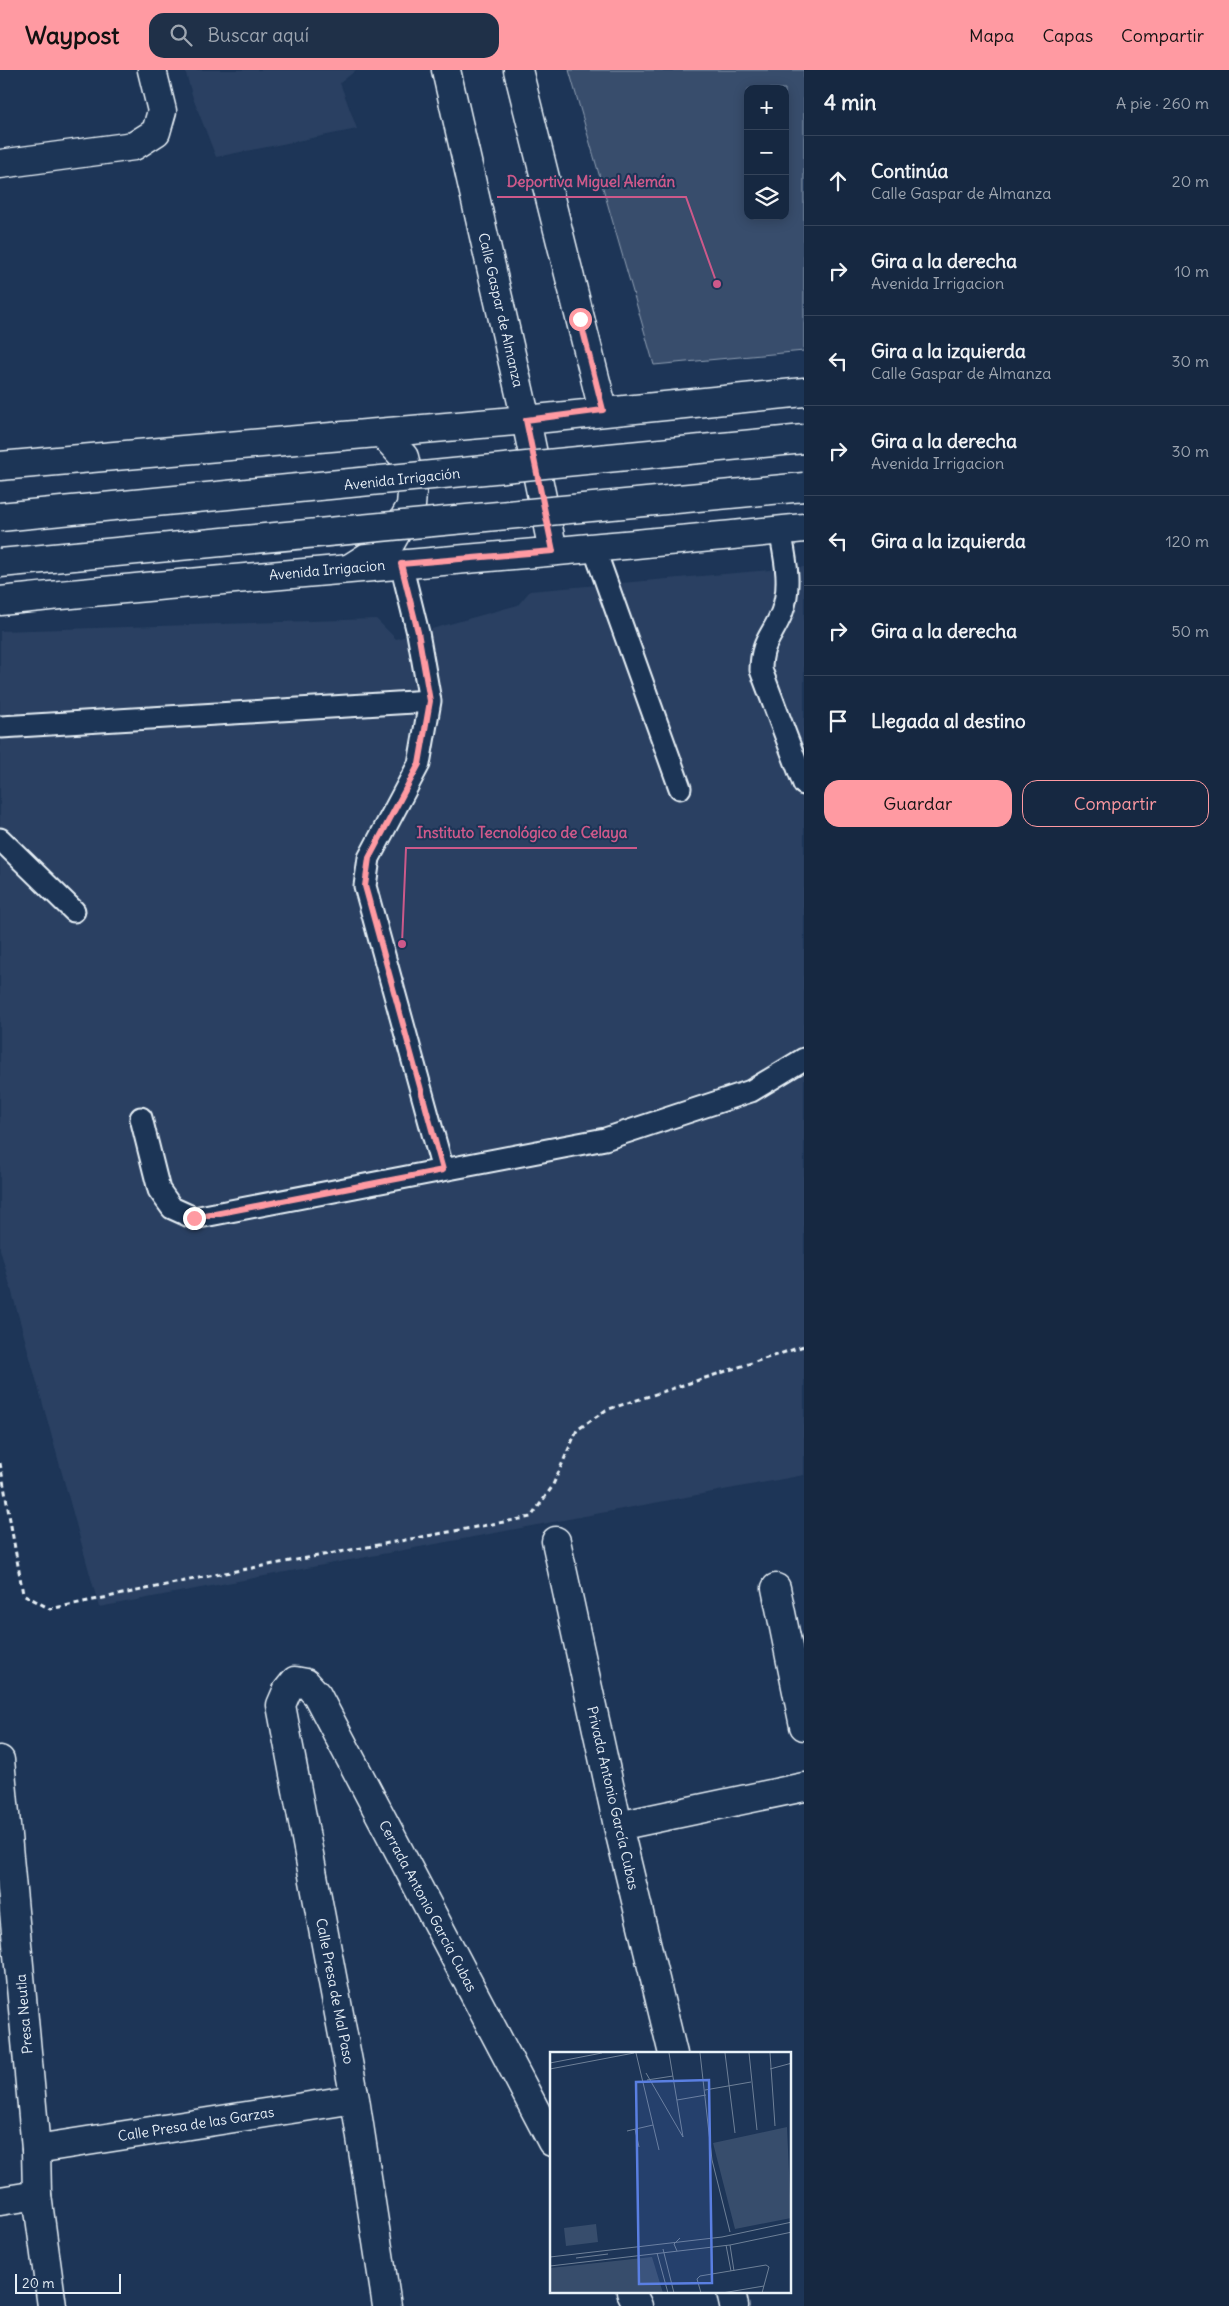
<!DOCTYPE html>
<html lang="es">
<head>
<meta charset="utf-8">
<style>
	body { margin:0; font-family:Delius,sans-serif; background:#1f3048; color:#f1f3f6 }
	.controls { position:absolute; right:15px; top:15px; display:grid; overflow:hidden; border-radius:10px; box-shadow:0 2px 12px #0003 }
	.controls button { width:45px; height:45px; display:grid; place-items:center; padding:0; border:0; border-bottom:1px solid #35445a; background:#162841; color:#f1f3f6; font:25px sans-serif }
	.scale { position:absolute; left:15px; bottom:12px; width:106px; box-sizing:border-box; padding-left:5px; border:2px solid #e8f1f8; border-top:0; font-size:14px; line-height:18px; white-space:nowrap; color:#e8f1f8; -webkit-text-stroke:4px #1d3557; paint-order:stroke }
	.stop { position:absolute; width:15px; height:15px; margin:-11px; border:4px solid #ff9aa2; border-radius:50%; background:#fff }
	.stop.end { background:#ff9aa2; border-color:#fff; box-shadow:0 1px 5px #0008 }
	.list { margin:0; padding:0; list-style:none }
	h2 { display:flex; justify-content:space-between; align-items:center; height:65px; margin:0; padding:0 20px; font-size:21px }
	h2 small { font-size:16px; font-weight:400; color:#9ea6b1 }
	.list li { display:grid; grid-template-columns:32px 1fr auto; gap:15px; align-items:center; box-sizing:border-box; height:90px; padding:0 20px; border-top:1px solid #35445a }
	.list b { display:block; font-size:19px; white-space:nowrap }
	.list p { margin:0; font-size:16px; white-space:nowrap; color:#9ea6b1 }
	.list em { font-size:16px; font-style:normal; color:#9ea6b1 }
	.actions { display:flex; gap:10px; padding:15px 20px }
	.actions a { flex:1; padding:11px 0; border:1px solid #ff9aa2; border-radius:15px; text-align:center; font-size:18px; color:#ff9aa2 }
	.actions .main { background:#ff9aa2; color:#111 }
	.icon { flex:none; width:28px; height:28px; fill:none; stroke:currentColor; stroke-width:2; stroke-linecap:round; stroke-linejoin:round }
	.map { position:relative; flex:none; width:804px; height:2236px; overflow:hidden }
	header { display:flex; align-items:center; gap:30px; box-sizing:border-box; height:70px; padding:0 25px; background:#ff9aa2; color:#111 }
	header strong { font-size:24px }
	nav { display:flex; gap:28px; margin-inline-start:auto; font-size:18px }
	.search { width:350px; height:45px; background:#1f3048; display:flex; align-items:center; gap:12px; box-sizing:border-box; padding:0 18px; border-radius:15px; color:#9ea6b1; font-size:19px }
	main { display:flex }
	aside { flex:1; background:#162841 }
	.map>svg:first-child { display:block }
	.built { fill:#2a4162 }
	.green { fill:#374d6c; stroke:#909fb2; fill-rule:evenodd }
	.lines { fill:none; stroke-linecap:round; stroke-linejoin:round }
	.lane-casing { stroke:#e8f1f8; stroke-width:25 }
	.street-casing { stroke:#e8f1f8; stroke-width:31 }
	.secondary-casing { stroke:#e8f1f8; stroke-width:31 }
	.primary-casing { stroke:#e8f1f8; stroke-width:31 }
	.path { stroke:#e8f1f8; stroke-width:3; stroke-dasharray:5 4; stroke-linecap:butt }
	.lane { stroke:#1d3557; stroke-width:21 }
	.street { stroke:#1d3557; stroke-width:28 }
	.secondary { stroke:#1d3557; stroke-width:28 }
	.primary { stroke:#1d3557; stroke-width:28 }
	.primary-bridge-casing { stroke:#e8f1f8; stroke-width:31; stroke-linecap:butt }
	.primary-bridge { stroke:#1d3557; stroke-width:28 }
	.route { stroke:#ff9aa2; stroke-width:6 }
	.labels { text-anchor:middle; stroke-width:4; stroke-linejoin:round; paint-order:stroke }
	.street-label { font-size:14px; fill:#e8f1f8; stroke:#1d3557 }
	.inset-road { fill:none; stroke:#6e8097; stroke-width:1 }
	.view { fill:#5a7fe2; fill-opacity:0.15; stroke:#5a7fe2; stroke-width:2.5 }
	.inset-edge { fill:none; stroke:#e8f1f8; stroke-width:2.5 }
	.leader { fill:none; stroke:#cd598a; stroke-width:2 }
	.callout-dot { fill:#cd598a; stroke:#1d3557; stroke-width:2 }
	.callout-label { font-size:15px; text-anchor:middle; font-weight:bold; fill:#cd598a; stroke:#1d3557; stroke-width:4; stroke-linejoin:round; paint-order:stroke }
</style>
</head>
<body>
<header>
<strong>Waypost</strong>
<div class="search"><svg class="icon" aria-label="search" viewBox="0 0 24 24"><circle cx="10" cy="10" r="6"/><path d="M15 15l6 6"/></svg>Buscar aquí</div>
<nav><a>Mapa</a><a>Capas</a><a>Compartir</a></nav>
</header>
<main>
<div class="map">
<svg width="804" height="2236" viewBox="0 0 804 2236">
	<rect width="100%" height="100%" fill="#1d3557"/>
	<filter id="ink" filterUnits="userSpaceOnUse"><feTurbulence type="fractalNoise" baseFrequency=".02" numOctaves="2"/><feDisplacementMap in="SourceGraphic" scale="10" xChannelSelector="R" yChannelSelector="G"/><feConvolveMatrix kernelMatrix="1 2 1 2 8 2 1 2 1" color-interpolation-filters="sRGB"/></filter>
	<g filter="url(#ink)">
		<path class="built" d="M185,0H356L340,13L357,59L216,87L193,28Z
			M804,497V1405L99,1537L0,1179V561L376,549L396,569L518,535L530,521Z"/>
		<path class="green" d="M569,0H804V281L654,295ZM748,19H785V146H748Z"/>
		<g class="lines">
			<g class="lane-casing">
				<path id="lane" d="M780,460C785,487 792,515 782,542C773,566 761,571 761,600L804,714
					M594,478L680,718
					M401,494L418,563L430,631L419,694L369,788L365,816L443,1100L605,1069L751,1021L804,989
					M1,657L430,631
					M0,769L74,841
					M141,1048L159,1120L172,1138L194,1148L443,1100"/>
			</g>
			<g class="street-casing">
				<path id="street" d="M0,94L134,76L156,62L162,41L152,0
					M556,1471L618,1756L673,1984
					M776,1518L804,1656
					M618,1756L804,1717
					M36,2079L355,2029
					M0,2131L37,2125
					M631,2222L638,2236
					M731,2222L734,2236
					M387,2236L355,2029L281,1635L287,1621L295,1611L306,1613L317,1625L552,2072"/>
			</g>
			<g class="secondary-casing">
				<path id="secondary" d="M0,396L526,350
					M350,498L391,472L411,436L412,423L404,387L382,363
					M0,1690L36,2079L37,2125L52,2236"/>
			</g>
			<g class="primary-casing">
				<path id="primary" d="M446,0L526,350L553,481
					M518,0L603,340
					M526,350L804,322
					M0,531C268,504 536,485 804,458"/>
			</g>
			<path class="path" d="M0,1393L23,1524L50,1539L214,1505L531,1447L552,1417L577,1360L606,1340L804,1276"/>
			<use href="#lane" class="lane"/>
			<use href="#street" class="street"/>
			<use href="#secondary" class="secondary"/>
			<use href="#primary" class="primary"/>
			<g class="primary-bridge-casing">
				<path id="primary-bridge" d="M0,447L804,369
					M0,493L804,417"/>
			</g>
			<use href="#primary-bridge" class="primary-bridge"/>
		</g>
	</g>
	<g class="lines" filter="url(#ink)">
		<path class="route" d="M194,1148L443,1100L365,816L369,788L419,694L430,631L418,562L401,494L553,481L526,350L603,340L580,249"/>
	</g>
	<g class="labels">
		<g class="street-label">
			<text transform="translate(501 240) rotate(77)" y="5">Calle Gaspar de Almanza</text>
			<text transform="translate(402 409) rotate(-6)" y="5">Avenida Irrigación</text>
			<text transform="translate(327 500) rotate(-5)" y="5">Avenida Irrigacion</text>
			<text transform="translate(613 1728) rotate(77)" y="5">Privada Antonio García Cubas</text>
			<text transform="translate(428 1836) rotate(62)" y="5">Cerrada Antonio García Cubas</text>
			<text transform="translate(335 1921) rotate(79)" y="5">Calle Presa de Mal Paso</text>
			<text transform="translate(24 1944) rotate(-95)" y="5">Presa Neutla</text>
			<text transform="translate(196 2054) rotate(-9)" y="5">Calle Presa de las Garzas</text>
		</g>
	</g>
	<g transform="translate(550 1982)">
		<rect width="241" height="241" fill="#1d3557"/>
		<path d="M237,75L241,166L185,177L163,91ZM46,172L48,190L16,194L14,176ZM102,205L113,241H0V216Z" fill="#374d6c"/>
		<path class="inset-road" d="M86,1L109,98M119,1L133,85M150,1L162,108L180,180M175,1L185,81M199,1L207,78M220,1L225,74M0,11L52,1M0,17L84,1M220,17L242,11M96,21L133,85M97,28L123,24M155,38L201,30M127,48L156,43M85,77L89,95M77,79L103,73M176,193L181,219M180,193L184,219M113,197L124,241M127,199L124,192L130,186M107,201L118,241M0,205L172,185L242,170M26,206L58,202M0,214L180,193L242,180M151,241L147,227L150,224L216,213L219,215L212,241M172,241L214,234"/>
		<path class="view" d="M159,28L162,231L89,232L86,30Z"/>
		<rect width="241" height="241" class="inset-edge"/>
	</g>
	<path class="leader" d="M717 214L686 127H497M402 874L406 778H637"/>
	<g class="callout-dot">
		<circle cx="717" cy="214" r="5"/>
		<circle cx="402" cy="874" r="5"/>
	</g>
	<g class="callout-label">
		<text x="591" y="117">Deportiva Miguel Alemán</text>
		<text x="522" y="768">Instituto Tecnológico de Celaya</text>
	</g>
</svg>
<div class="controls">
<button>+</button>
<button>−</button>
<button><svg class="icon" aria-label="layers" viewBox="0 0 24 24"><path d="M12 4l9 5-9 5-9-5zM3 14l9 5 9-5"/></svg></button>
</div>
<div class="scale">20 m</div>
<div class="stop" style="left:580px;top:249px"></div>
<div class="stop end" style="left:194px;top:1148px"></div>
</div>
<aside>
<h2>4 min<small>A pie · 260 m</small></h2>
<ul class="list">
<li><svg class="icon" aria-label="ahead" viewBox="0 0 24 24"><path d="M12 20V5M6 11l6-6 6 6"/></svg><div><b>Continúa</b><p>Calle Gaspar de Almanza</p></div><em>20 m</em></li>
<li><svg class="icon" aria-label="right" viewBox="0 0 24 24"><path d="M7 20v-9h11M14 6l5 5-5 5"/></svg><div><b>Gira a la derecha</b><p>Avenida Irrigacion</p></div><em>10 m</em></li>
<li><svg class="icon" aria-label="left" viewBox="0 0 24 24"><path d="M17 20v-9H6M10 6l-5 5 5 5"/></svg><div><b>Gira a la izquierda</b><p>Calle Gaspar de Almanza</p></div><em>30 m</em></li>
<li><svg class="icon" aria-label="right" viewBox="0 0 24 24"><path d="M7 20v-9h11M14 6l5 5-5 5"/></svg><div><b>Gira a la derecha</b><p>Avenida Irrigacion</p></div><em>30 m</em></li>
<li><svg class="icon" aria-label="left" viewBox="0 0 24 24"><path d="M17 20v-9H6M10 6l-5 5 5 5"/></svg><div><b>Gira a la izquierda</b></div><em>120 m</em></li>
<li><svg class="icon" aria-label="right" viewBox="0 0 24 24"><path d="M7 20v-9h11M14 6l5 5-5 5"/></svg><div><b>Gira a la derecha</b></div><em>50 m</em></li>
<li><svg class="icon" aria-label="arrive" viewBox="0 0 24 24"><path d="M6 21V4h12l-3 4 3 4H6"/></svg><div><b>Llegada al destino</b></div></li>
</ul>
<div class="actions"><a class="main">Guardar</a><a>Compartir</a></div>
</aside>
</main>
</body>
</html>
